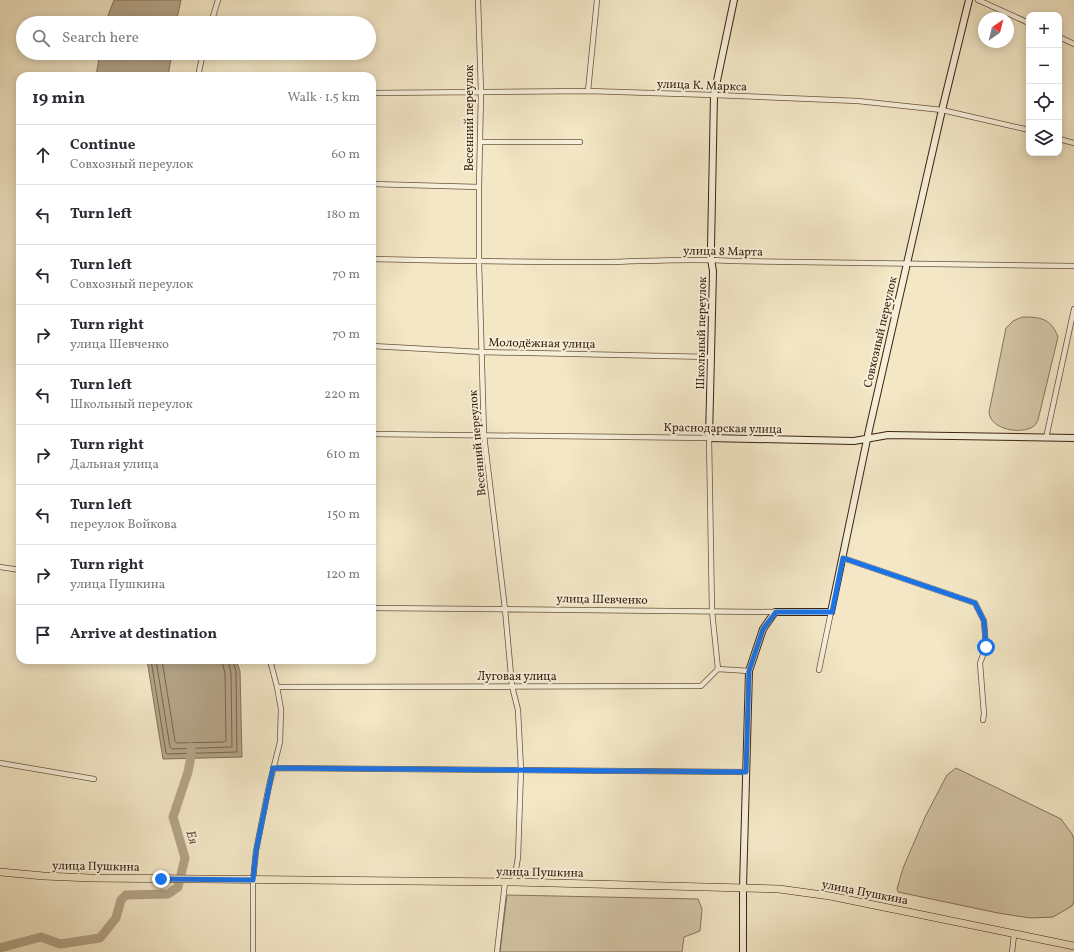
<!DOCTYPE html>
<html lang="en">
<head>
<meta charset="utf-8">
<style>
	body { margin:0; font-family:Vollkorn,serif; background:#f7f7f7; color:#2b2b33 }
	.controls { position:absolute; right:12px; top:12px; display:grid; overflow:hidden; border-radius:8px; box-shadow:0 2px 10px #0003 }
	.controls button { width:36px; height:36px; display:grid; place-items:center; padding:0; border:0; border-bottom:1px solid #e1e1e2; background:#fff; color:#2b2b33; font:20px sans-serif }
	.compass { position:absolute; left:978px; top:12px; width:36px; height:36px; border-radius:50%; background:#fff; box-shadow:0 2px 10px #0003; rotate:35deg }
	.stop { position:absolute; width:12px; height:12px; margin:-9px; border:3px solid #1a73e8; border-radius:50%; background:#fff }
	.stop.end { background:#1a73e8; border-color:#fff; box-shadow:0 1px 4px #0008 }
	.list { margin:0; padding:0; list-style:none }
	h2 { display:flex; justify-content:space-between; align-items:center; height:52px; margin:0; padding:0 16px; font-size:17px }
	h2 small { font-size:13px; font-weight:400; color:#7c7c81 }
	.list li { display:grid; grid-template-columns:26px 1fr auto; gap:12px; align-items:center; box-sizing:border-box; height:60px; padding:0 16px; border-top:1px solid #e1e1e2 }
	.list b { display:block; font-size:15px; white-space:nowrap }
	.list p { margin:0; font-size:13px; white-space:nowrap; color:#7c7c81 }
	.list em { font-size:13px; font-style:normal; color:#7c7c81 }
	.icon { flex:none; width:22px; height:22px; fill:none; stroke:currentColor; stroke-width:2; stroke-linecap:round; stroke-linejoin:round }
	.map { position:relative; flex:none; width:1074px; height:952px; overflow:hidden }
	.search { position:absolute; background:#fff; box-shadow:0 2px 10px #0003; left:16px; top:16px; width:360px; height:44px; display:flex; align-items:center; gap:10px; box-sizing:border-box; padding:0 14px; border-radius:22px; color:#7c7c81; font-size:15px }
	.panel { position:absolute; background:#fff; box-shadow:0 2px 10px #0003; left:16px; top:72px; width:360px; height:592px; border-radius:12px }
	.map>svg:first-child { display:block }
	.green { fill:#d4c6a7; stroke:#88745b }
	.water { fill:#b4a488; stroke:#847058 }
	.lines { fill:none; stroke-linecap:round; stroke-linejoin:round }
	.shore { stroke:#78644c; stroke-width:1 }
	.river { stroke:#b4a488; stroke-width:9 }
	.street-casing { stroke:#69543d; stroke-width:6 }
	.secondary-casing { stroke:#3b230f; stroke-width:8 }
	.primary-casing { stroke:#3b230f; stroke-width:8 }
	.street { stroke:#f7efda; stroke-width:4.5 }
	.secondary { stroke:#f7efda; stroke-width:6 }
	.primary { stroke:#f3e7c6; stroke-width:7 }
	.route { stroke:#1a73e8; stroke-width:5 }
	.labels { text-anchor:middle; stroke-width:4; stroke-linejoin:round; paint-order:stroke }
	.street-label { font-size:12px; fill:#3b230f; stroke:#f7efda }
	.water-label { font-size:13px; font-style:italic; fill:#655039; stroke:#f7efda }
</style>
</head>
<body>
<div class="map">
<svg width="1074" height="952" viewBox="0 0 1074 952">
	<rect width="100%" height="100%" fill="#f3e7c6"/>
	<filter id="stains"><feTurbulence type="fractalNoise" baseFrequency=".005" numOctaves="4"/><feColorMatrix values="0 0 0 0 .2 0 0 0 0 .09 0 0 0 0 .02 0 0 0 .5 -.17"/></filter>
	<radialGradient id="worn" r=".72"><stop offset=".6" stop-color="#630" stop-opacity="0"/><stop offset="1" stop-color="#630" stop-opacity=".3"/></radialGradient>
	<path class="green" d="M1022,317C1040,317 1051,318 1058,337L1038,420C1037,422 1036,424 1034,426C1022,435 990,430 989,412L1006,328L1013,321Z
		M956,768L1061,819L1072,834L1074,839V901L1072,906L1053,917L1030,918L998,913L898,892L897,889L903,868L925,817L947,775Z
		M507,895L698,899L702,909L700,931L684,937L682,952H500Z"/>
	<path class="water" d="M114,0H181L176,23H105Z
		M100,53H172L168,76H96Z
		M147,660H236L240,671L242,757L163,759Z"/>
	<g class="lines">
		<path class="shore" d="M151,660L166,753L168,754L237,752L236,672L233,660
			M156,660L170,747L172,749L232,747L231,673L228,660
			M162,660L175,741L177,743L224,742L226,741L225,674L222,660"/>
		<path class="river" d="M0,948L41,937L60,944L100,938L116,918L121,900L126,895L168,894L178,887L185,858L173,817L188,772L191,757V747"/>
		<g class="street-casing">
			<path id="street" d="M478,0L481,92L479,187V262L484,435L505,609L512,686L518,710L521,770L518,857L514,882
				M978,0L1029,23
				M211,23L218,0
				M1059,37L1074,44
				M198,76L203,53
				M588,91L597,0
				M372,93L588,91L714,95L858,101L942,110L1029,130
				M1059,139L1074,143
				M480,142H580
				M372,184L479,187
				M372,259C450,261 528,262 607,262C650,261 692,258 735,261L1074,266
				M372,346L481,352L711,357
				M372,434L709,438L712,611L718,669
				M1046,438L1074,309
				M843,558L975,603L984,621L986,647L980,663L984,714L983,720
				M0,567L20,570
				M372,608L775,612
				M819,670L831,612
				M277,687L701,686L718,669L749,671
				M0,763L94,779
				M273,768L746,772
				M253,952V880L256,851L269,786L280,742L281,709L277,687L270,660
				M497,952L505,882
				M1012,952L1014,935"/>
		</g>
		<g class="secondary-casing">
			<path id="secondary" d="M734,0L714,95L711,247V259L713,271L709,438L854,441L888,435L1074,438
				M743,952V887L749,671L763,629L775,612H831L869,430L942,110L969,0"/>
		</g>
		<g class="primary-casing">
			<path id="primary" d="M0,872L44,876L91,878L514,882L779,889L830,896L1074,946"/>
		</g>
		<use href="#street" class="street"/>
		<use href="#secondary" class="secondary"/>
		<use href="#primary" class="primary"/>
	</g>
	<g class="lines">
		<path class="route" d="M161,879L253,880L256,851L273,768L746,772L749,671L763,629L776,612H832L843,558L975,603L984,621L986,647"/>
	</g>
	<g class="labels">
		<g class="street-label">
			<text transform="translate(702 85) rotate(2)" y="4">улица К. Маркса</text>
			<text transform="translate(469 118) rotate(-90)" y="4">Весенний переулок</text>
			<text transform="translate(723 251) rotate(1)" y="4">улица 8 Марта</text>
			<text transform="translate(880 332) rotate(-77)" y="4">Совхозный переулок</text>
			<text transform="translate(701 333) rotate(-89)" y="4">Школьный переулок</text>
			<text transform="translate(542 343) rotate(1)" y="4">Молодёжная улица</text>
			<text transform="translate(723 428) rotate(1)" y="4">Краснодарская улица</text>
			<text transform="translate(477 443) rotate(-95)" y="4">Весенний переулок</text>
			<text transform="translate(602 599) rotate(1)" y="4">улица Шевченко</text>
			<text x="517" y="680">Луговая улица</text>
			<text transform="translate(96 866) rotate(1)" y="4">улица Пушкина</text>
			<text transform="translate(540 872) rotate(1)" y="4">улица Пушкина</text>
			<text transform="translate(865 892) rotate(11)" y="4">улица Пушкина</text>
		</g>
		<g class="water-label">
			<text transform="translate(193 837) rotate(74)" y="5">Ея</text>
		</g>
	</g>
	<rect width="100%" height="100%" filter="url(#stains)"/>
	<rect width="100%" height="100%" fill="url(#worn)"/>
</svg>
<div class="controls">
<button>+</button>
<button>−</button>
<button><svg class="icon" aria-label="locate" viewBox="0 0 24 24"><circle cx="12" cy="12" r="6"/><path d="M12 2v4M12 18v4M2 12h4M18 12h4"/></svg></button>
<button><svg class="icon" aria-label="layers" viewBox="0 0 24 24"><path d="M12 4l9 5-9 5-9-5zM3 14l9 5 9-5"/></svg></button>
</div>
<svg class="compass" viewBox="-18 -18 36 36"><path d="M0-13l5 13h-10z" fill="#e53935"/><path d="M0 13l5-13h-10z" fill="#7c7c81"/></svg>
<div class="stop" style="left:986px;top:647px"></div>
<div class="stop end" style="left:161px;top:879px"></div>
<div class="search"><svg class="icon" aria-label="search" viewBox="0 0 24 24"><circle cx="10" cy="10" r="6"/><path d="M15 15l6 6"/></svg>Search here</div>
<section class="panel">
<h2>19 min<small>Walk · 1.5 km</small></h2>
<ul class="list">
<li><svg class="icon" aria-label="ahead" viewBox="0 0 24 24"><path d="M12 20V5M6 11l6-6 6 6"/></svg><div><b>Continue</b><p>Совхозный переулок</p></div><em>60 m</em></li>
<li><svg class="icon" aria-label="left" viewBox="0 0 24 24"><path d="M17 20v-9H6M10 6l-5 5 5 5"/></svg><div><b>Turn left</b></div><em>180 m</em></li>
<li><svg class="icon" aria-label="left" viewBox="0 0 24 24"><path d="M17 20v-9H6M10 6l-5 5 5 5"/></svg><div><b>Turn left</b><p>Совхозный переулок</p></div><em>70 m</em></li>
<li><svg class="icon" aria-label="right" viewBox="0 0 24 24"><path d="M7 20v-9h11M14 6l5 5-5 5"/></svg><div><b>Turn right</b><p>улица Шевченко</p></div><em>70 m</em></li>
<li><svg class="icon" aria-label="left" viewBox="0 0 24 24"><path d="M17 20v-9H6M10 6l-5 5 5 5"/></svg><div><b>Turn left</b><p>Школьный переулок</p></div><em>220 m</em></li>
<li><svg class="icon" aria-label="right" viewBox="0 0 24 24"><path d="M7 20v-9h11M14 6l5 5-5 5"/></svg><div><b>Turn right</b><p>Дальная улица</p></div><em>610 m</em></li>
<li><svg class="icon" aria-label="left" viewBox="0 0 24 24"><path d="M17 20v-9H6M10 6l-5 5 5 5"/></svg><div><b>Turn left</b><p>переулок Войкова</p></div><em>150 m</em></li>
<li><svg class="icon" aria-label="right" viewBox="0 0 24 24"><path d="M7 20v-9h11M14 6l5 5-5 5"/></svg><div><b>Turn right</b><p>улица Пушкина</p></div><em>120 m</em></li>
<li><svg class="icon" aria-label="arrive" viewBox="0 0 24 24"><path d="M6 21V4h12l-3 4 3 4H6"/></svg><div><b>Arrive at destination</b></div></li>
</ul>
</section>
</div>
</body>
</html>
